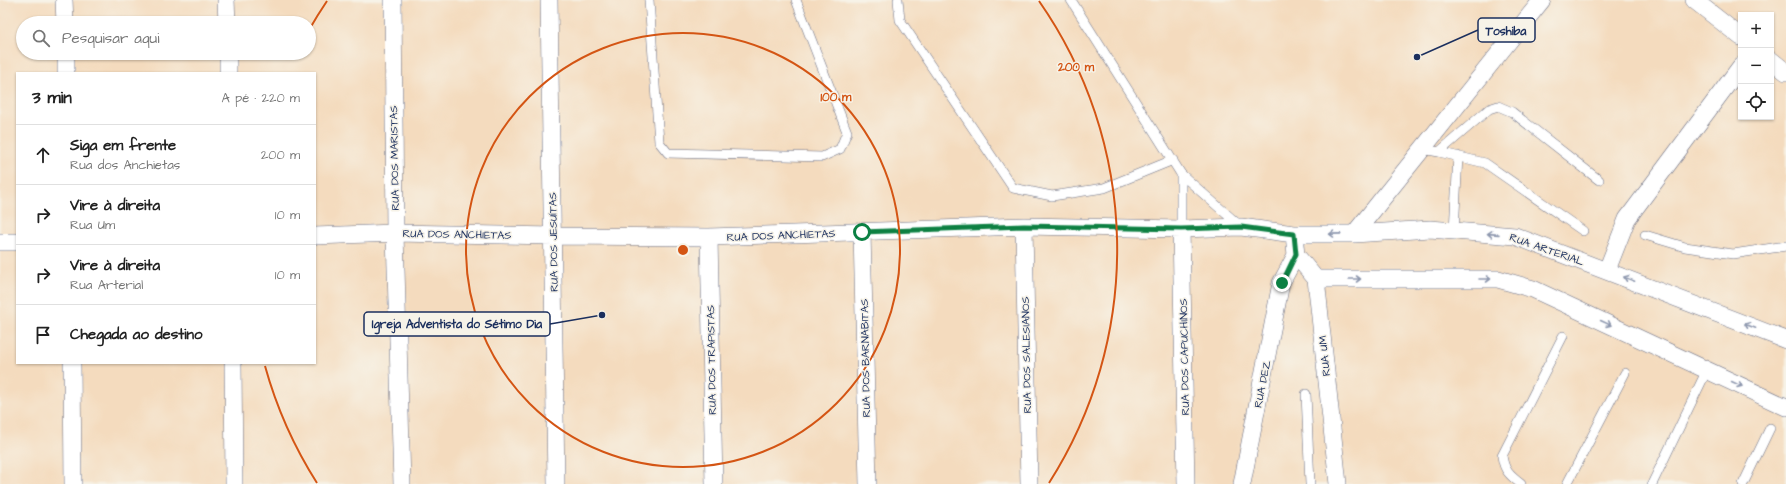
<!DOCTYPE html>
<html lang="pt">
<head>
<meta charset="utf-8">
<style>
	body { margin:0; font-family:"Architects Daughter",sans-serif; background:#f2f2f2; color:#222 }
	.controls { position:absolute; right:12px; top:12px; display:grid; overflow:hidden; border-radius:0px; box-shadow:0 1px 3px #0004 }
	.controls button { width:36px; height:36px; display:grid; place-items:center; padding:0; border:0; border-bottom:1px solid #e0e0e0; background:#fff; color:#222; font:20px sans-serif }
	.stop { position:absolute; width:12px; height:12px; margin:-9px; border:3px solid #0b8043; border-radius:50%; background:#fff }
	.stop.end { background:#0b8043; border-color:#fff; box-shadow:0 1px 4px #0008 }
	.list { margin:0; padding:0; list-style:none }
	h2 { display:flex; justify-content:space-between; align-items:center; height:52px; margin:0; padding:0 16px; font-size:17px }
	h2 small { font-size:13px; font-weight:400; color:#767676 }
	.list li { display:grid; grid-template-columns:26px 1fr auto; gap:12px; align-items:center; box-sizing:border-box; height:60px; padding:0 16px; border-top:1px solid #e0e0e0 }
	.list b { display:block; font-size:15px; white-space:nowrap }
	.list p { margin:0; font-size:13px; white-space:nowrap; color:#767676 }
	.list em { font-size:13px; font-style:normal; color:#767676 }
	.icon { flex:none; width:22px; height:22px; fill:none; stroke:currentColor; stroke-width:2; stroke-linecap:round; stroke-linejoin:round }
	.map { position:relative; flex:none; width:1786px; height:484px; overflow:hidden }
	.search { position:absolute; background:#fff; box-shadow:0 1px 3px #0004; left:16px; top:16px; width:300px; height:44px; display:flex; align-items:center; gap:10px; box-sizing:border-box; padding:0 14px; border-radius:22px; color:#767676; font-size:15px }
	.panel { position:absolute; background:#fff; box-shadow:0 1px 3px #0004; left:16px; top:72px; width:300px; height:292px; border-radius:0px }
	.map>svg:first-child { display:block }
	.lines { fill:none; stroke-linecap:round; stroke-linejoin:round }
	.lane-casing { stroke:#676b80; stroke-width:10 }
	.street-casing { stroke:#676b80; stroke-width:18 }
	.lane { stroke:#fff; stroke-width:9 }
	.street { stroke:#fff; stroke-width:17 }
	.oneway { stroke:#8d97ae }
	.route { stroke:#0b8043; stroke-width:5 }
	.ring { fill:none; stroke:#d45514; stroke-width:2 }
	.labels { text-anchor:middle; stroke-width:3; stroke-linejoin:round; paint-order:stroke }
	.street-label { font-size:11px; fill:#1b2f5e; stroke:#f7f3e8 }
	.centre { fill:#d45514; stroke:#f7f3e8; stroke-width:2 }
	.ring-label { font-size:12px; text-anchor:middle; font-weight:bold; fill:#d45514; stroke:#f7f3e8; stroke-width:3; stroke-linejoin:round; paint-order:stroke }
	.leader { fill:none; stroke:#1b2f5e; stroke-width:1.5 }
	.callout-dot { fill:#1b2f5e; stroke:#f7f3e8; stroke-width:1.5 }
	.callout { fill:#f7f3e8; stroke:#1b2f5e; stroke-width:1.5 }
	.callout-label { font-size:12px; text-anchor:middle; font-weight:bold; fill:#1b2f5e }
</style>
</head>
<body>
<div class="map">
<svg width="1786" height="484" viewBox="0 0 1786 484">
	<rect width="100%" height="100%" fill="#f7f3e8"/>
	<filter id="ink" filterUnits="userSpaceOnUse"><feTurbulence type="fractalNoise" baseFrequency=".025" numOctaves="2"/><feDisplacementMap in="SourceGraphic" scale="8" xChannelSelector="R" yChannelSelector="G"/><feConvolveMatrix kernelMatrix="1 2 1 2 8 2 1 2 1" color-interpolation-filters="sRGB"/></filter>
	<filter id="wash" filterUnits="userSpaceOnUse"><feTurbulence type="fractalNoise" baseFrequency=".012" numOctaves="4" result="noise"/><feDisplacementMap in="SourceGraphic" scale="16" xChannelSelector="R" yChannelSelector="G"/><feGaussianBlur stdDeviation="0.9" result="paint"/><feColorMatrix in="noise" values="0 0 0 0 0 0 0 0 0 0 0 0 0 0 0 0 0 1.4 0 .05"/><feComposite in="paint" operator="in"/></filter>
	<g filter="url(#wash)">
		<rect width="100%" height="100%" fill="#f4dbbe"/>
	</g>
	<g filter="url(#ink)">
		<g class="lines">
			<g class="lane-casing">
				<path id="lane" d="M649,0L659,142L668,153L822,157L840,149L847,132L796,0
					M898,0L900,20L1013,188L1052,196L1104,188L1173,160
					M1071,0L1181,174L1240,226
					M1422,149L1439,152L1489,109L1498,106L1512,112L1599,180
					M1439,152L1485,163L1583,231
					M1181,229V174
					M1454,231L1458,156
					M1645,235L1685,247L1733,254L1786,246
					M1306,394L1310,484
					M1521,484C1509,475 1504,470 1502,456L1563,336
					M1567,484L1625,373
					M1652,484L1707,370
					M1743,484L1770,428"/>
			</g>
			<g class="street-casing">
				<path id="street" d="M64,0L65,23
					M226,0L227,23
					M393,0L395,233L402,484
					M549,0L556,484
					M1694,0L1741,37
					M66,53V73
					M228,53V73
					M1771,60L1786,72
					M1024,226L1029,484
					M1181,229L1186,484
					M862,232L868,484
					M1294,234L1296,255L1316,279L1338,484
					M1354,234L1542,0
					M315,236L395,233L553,236L709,237L1024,226L1181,229L1241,227L1294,234H1354L1430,229L1515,236L1786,340
					M709,237L714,484
					M0,242H17
					M1607,270L1627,219L1741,66
					M1316,279H1498L1533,289L1786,407
					M72,363L73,484
					M233,363L234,484
					M1242,484L1281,283L1296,255"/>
			</g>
			<use href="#lane" class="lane"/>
			<use href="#street" class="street"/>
		</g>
		<defs><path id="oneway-shaft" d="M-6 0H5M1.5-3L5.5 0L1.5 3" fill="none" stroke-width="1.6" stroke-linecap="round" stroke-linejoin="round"/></defs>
		<g class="oneway">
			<use href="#oneway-shaft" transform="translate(1335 234) rotate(179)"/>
			<use href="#oneway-shaft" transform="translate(1493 234) rotate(-176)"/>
			<use href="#oneway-shaft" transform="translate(1355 279)"/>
			<use href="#oneway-shaft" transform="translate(1485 279)"/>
			<use href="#oneway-shaft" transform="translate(1629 279) rotate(-159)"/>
			<use href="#oneway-shaft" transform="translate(1606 323) rotate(25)"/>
			<use href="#oneway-shaft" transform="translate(1750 326) rotate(-159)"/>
			<use href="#oneway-shaft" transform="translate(1737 384) rotate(25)"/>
		</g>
	</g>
	<g class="lines" filter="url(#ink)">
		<path class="route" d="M862,232L1024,226L1181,229L1241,227L1294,234L1296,254L1282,283"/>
	</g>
	<g class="ring">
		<circle cx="683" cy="250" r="217"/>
		<path d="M317 483A434 434 0 0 1 265 366M309 30A434 434 0 0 1 327 1M1039 1A434 434 0 0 1 1049 483"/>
	</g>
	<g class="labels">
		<g class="street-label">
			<text transform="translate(394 158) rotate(-91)" y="4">RUA DOS MARISTAS</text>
			<text transform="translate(457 234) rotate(1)" y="4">RUA DOS ANCHIETAS</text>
			<text transform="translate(781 235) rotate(-2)" y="4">RUA DOS ANCHIETAS</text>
			<text transform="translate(553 242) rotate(-91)" y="4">RUA DOS JESUÍTAS</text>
			<text transform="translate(1547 249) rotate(19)" y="4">RUA ARTERIAL</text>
			<text transform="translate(1026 355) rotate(-91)" y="4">RUA DOS SALESIANOS</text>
			<text transform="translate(1324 356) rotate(-96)" y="4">RUA UM</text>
			<text transform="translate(1184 357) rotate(-91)" y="4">RUA DOS CAPUCHINOS</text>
			<text transform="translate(865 358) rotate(-91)" y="4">RUA DOS BARNABITAS</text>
			<text transform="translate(711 360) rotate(-91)" y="4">RUA DOS TRAPISTAS</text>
			<text transform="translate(1262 384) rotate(-79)" y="4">RUA DEZ</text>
		</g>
	</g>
	<circle cx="683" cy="250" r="6" class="centre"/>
	<g class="ring-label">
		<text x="1076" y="71">200 m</text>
		<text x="836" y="101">100 m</text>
	</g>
	<path class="leader" d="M1417 57L1478 30M602 315L550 324"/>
	<g class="callout-dot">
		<circle cx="1417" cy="57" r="4"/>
		<circle cx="602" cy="315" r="4"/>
	</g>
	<g class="callout">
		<rect x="1478" y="18" width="57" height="24" rx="4"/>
		<rect x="364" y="312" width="186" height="24" rx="4"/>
	</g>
	<g class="callout-label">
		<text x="1506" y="35">Toshiba</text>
		<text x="457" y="328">Igreja Adventista do Sétimo Dia</text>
	</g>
</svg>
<div class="controls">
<button>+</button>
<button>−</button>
<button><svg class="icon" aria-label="locate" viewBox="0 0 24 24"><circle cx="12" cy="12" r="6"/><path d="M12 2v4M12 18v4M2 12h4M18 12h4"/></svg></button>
</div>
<div class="stop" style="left:862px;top:232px"></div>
<div class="stop end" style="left:1282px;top:283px"></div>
<div class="search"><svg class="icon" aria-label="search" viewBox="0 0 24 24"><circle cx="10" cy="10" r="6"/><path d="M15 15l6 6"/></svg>Pesquisar aqui</div>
<section class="panel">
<h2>3 min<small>A pé · 220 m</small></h2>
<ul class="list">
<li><svg class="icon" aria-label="ahead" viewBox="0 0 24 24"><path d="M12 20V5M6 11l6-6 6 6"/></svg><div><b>Siga em frente</b><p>Rua dos Anchietas</p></div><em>200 m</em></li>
<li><svg class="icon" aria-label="right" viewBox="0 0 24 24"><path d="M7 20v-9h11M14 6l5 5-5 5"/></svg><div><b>Vire à direita</b><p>Rua Um</p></div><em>10 m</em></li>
<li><svg class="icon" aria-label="right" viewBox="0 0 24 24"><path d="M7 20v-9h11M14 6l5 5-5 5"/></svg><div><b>Vire à direita</b><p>Rua Arterial</p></div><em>10 m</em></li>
<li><svg class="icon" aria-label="arrive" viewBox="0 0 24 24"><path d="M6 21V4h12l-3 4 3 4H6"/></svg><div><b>Chegada ao destino</b></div></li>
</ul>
</section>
</div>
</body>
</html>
